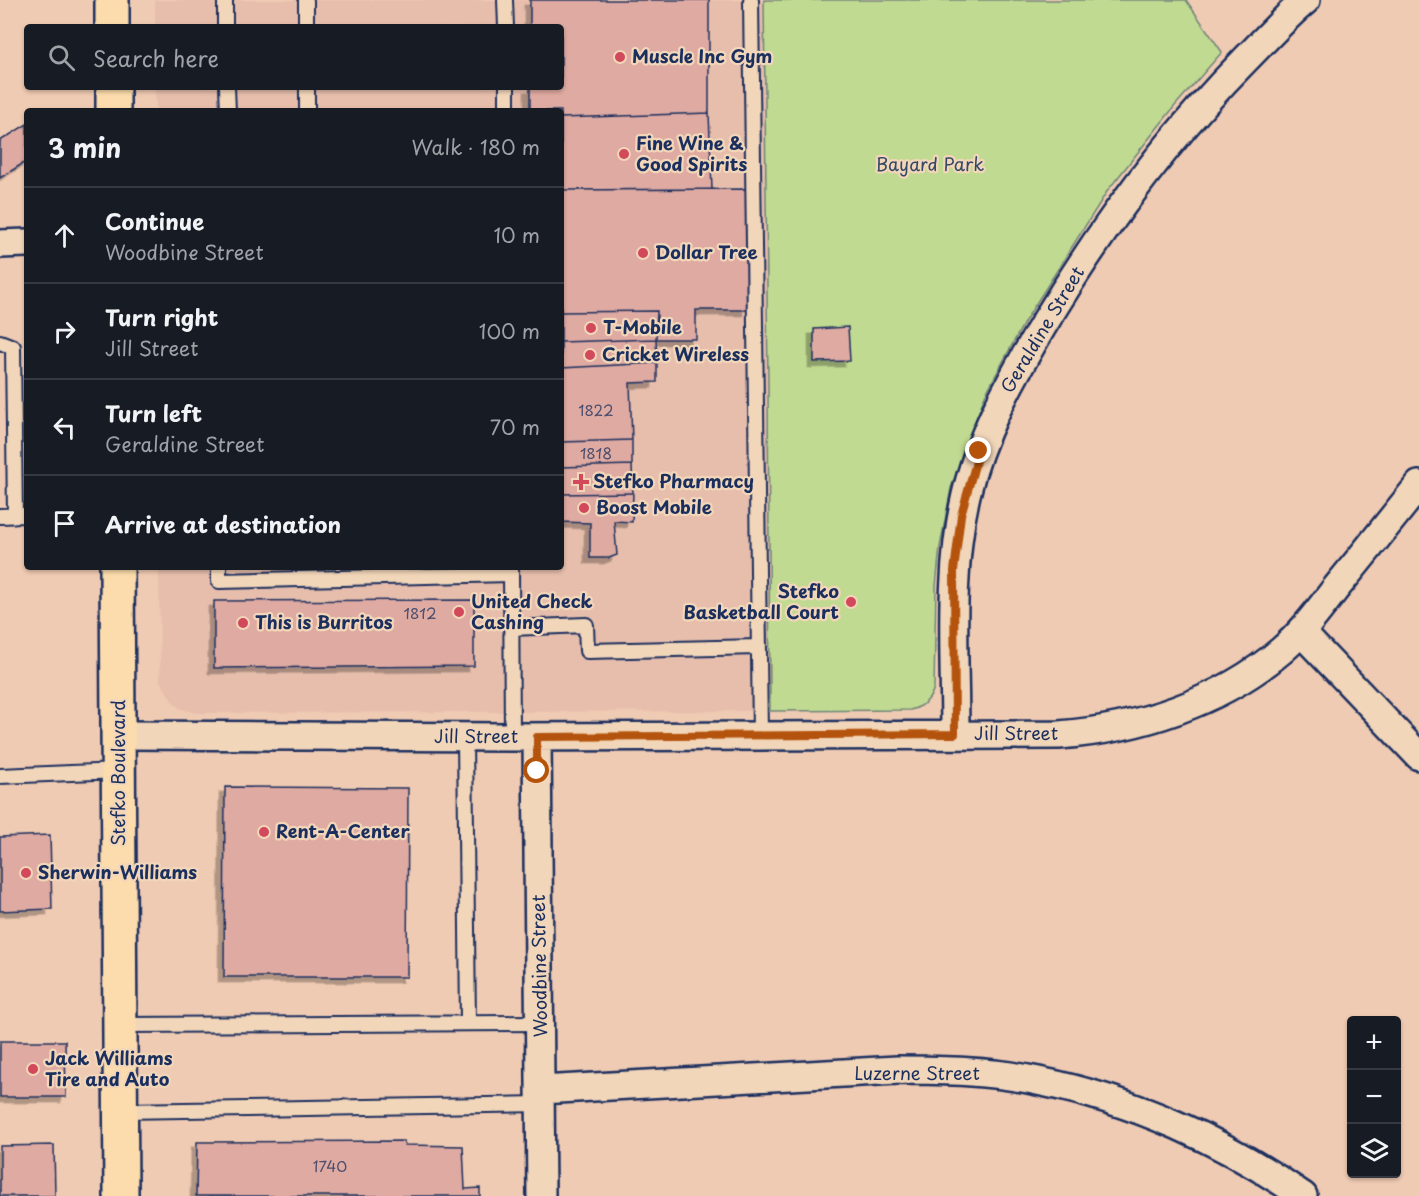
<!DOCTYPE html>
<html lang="en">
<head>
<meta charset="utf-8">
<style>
	body { margin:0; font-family:"Playpen Sans",sans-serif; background:#20242c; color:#f1f3f6 }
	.controls { position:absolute; right:18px; bottom:18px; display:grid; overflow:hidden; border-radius:6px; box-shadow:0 2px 4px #0004 }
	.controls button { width:54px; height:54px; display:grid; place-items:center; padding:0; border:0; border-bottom:2px solid #363941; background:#171b24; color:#f1f3f6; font:30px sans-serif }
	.stop { position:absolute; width:18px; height:18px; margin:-14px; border:4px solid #b45309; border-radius:50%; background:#fff }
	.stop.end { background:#b45309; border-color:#fff; box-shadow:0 2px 6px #0008 }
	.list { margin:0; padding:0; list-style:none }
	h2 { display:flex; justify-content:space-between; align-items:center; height:78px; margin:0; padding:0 24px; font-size:26px }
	h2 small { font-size:20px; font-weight:400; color:#9ea1a6 }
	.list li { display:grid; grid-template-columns:39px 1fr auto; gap:18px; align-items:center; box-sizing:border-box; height:96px; padding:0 24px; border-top:2px solid #363941 }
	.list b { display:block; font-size:22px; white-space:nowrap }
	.list p { margin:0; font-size:20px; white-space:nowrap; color:#9ea1a6 }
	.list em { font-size:20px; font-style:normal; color:#9ea1a6 }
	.icon { flex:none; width:33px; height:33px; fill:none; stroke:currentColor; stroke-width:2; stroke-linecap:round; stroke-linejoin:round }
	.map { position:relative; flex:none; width:1419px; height:1196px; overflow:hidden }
	.search { position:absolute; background:#171b24; box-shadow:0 2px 4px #0004; left:24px; top:24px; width:540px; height:66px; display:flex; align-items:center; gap:15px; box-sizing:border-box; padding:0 21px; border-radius:6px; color:#9ea1a6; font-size:22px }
	.panel { position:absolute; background:#171b24; box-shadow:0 2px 4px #0004; left:24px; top:108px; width:540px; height:462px; border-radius:6px }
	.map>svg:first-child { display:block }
	.built { fill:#e7beac }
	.green { fill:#c1da91; stroke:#6e8478; stroke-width:1.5 }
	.building { fill:#dfaaa1; stroke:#1b2f5e; stroke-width:1.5; filter:url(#shadow) }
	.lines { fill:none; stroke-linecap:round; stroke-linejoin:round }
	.service-casing { stroke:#1b2f5e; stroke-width:18 }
	.minor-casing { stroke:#1b2f5e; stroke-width:32 }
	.primary-casing { stroke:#1b2f5e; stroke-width:38 }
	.service { stroke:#f2d6b9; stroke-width:14 }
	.minor { stroke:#f2d6b9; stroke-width:27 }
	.primary { stroke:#fcdcac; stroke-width:33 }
	.route { stroke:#b45309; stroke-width:8 }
	.poi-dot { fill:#d1495b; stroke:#f2d6b9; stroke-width:2 }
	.labels { text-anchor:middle; stroke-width:4.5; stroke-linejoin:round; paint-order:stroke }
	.number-label { font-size:15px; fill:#4c4e6f }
	.poi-label { font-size:18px; font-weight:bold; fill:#1b2f5e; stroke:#f2d6b9; text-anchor:start }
	.park-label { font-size:18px; fill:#344966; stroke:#f2d6b9 }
	.street-label { font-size:18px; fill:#1b2f5e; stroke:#f2d6b9 }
</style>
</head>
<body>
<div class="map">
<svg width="1419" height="1196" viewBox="0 0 1419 1196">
	<defs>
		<filter id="shadow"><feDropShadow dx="-5.5" dy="5.5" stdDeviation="0" flood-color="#0004"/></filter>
	</defs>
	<rect width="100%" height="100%" fill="#f0cbb3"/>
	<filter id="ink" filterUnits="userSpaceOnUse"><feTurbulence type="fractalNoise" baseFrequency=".0167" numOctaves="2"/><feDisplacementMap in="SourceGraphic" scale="12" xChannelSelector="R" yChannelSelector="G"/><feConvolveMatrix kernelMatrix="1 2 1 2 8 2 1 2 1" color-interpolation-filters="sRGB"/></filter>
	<g filter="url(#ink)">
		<path class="built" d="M155,0H764L768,385L770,711L195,713L179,708L172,701L160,681L159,567H561V111H156L155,87H561V27H155Z"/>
		<path class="green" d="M764,0H1186L1222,52L1174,107L1108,190L1025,321L985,395L951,488L940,547L936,586L934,687C931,700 923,707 910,710L770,711L768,385Z"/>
		<path class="building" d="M530,0H709V113L561,118V111H530V87H561V27H530Z
			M709,113L712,189L561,190V118Z
			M27,124V161L0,178V141Z
			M747,189L748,310H696V339H656L657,311L561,312V190Z
			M657,311L656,339L561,342V312Z
			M848,327L850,361L814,362V329Z
			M656,339L657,363L561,368V342Z
			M657,363V382L630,383L632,440L561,442V368Z
			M632,440V465L561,467V442Z
			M632,465L633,493L561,494V467Z
			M633,493L632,522L614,521L617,555L609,558H590V523L561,522V494Z
			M474,600V666L214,668V601Z
			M225,787L408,788L407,977H224Z
			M50,835L52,909L0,911V837Z
			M0,1041H65L66,1097H0Z
			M404,1141L405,1145L463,1146L465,1189L480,1188V1196H196L197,1142Z
			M54,1145L55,1196H0V1146Z"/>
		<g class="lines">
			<g class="service-casing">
				<path id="service" d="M225,0V27
					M306,0V27
					M505,0L506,27
					M751,0L760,735
					M227,87L228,111
					M307,87V111
					M507,87V111
					M0,342L13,347L15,515
					M0,516L27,515
					M219,567V581L511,574
					M511,567L512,737
					M511,628L586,625L587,651L759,647
					M465,737L468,1023
					M0,776L119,771
					M120,1025L540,1023
					M121,1111L541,1104"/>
			</g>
			<g class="minor-casing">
				<path id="minor" d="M0,244L27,243
					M1301,632L1419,756
					M955,734C955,655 948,573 966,495C980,434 1011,380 1042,327C1100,230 1166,140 1245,60C1265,40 1284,18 1306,0
					M119,735L512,737L1059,735C1138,729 1222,702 1282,650C1303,632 1319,610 1336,588C1364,554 1391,520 1419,485
					M537,737L541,1196
					M541,1090L897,1070C944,1070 992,1071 1038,1081C1133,1100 1224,1141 1303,1196"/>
			</g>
			<g class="primary-casing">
				<path id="primary" d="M112,0V27
					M113,87V111
					M117,567L121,1196"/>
			</g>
			<use href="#service" class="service"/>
			<use href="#minor" class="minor"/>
			<use href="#primary" class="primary"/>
		</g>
	</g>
	<g class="lines" filter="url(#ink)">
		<path class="route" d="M537,771V737L955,734L954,571L961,515L979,451"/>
	</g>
	<g class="poi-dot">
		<circle cx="620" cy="57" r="6"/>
		<circle cx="624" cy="154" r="6"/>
		<circle cx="643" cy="253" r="6"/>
		<circle cx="591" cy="328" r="6"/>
		<circle cx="590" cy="355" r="6"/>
		<path d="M578 473h6v6h6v6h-6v6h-6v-6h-6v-6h6z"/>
		<circle cx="584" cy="508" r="6"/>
		<circle cx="851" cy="602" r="6"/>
		<circle cx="459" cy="612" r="6"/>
		<circle cx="243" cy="623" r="6"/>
		<circle cx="264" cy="832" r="6"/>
		<circle cx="26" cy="873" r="6"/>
		<circle cx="33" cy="1069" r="6"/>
	</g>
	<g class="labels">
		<g class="number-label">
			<text x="596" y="416">1822</text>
			<text x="596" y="459">1818</text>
			<text x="420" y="619">1812</text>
			<text x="330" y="1172">1740</text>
		</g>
		<g class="poi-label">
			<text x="632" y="63">Muscle Inc Gym</text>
			<text x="636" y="150">Fine Wine &amp;<tspan x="636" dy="21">Good Spirits</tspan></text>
			<text x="655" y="259">Dollar Tree</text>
			<text x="603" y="334">T-Mobile</text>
			<text x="602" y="361">Cricket Wireless</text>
			<text x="593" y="488">Stefko Pharmacy</text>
			<text x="596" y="514">Boost Mobile</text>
			<text x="839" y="598" text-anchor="end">Stefko<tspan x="839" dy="21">Basketball Court</tspan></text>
			<text x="471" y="608">United Check<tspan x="471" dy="21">Cashing</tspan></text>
			<text x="255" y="629">This is Burritos</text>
			<text x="276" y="838">Rent-A-Center</text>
			<text x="38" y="879">Sherwin-Williams</text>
			<text x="45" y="1065">Jack Williams<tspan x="45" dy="21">Tire and Auto</tspan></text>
		</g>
		<g class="park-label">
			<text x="930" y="171">Bayard Park</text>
		</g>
		<g class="street-label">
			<text transform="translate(1043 330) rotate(-59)" y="6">Geraldine Street</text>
			<text x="1016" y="740">Jill Street</text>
			<text x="476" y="743">Jill Street</text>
			<text transform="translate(119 773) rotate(-90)" y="6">Stefko Boulevard</text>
			<text transform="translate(540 966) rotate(-91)" y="6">Woodbine Street</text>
			<text x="917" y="1080">Luzerne Street</text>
		</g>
	</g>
</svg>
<div class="controls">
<button>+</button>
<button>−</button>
<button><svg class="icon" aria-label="layers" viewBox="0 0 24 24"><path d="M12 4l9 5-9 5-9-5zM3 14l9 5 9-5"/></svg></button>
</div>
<div class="stop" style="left:537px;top:771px"></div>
<div class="stop end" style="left:979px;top:451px"></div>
<div class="search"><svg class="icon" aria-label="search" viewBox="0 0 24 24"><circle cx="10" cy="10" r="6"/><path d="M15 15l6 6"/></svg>Search here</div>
<section class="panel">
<h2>3 min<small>Walk · 180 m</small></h2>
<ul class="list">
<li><svg class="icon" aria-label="ahead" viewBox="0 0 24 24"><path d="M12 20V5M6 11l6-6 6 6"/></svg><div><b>Continue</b><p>Woodbine Street</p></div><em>10 m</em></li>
<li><svg class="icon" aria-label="right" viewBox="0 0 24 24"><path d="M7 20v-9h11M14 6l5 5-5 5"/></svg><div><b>Turn right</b><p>Jill Street</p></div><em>100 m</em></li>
<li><svg class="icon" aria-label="left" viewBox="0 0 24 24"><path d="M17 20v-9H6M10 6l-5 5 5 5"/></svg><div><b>Turn left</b><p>Geraldine Street</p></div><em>70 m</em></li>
<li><svg class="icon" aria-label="arrive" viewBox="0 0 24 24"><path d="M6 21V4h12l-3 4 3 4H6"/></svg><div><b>Arrive at destination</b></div></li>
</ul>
</section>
</div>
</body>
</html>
